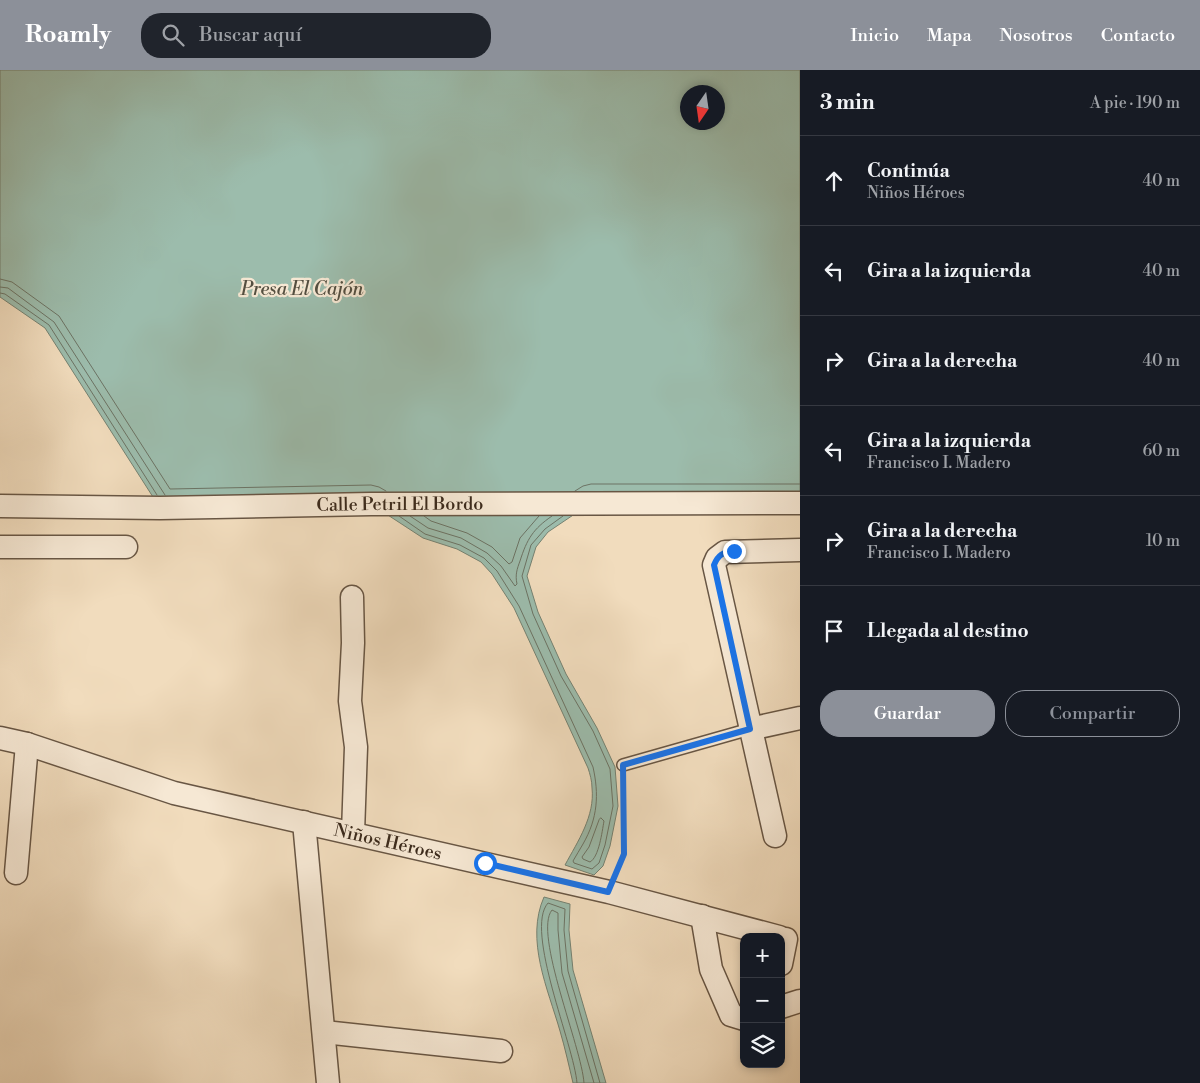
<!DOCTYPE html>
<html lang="es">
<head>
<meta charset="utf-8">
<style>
	body { margin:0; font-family:"Libre Bodoni",serif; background:#20242c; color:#f1f3f6 }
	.controls { position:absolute; right:15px; bottom:15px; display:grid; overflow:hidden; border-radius:10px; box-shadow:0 2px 8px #0003 }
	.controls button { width:45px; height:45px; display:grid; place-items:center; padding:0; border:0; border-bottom:1px solid #363941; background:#171b24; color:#f1f3f6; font:25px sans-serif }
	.compass { position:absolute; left:680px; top:15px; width:45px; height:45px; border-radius:50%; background:#171b24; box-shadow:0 2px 8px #0003; rotate:193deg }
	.stop { position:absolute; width:15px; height:15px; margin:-11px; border:4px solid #1a73e8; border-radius:50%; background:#fff }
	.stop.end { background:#1a73e8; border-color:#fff; box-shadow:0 1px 5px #0008 }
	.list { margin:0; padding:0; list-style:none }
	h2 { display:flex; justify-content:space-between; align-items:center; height:65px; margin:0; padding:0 20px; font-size:21px }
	h2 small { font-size:16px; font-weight:400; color:#9ea1a6 }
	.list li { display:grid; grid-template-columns:32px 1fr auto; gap:15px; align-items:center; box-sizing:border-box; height:90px; padding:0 20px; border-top:1px solid #363941 }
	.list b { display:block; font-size:19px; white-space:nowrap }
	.list p { margin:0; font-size:16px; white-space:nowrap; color:#9ea1a6 }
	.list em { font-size:16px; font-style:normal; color:#9ea1a6 }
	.actions { display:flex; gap:10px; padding:15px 20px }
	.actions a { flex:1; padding:11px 0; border:1px solid #8c9099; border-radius:20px; text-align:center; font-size:18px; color:#8c9099 }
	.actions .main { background:#8c9099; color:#fff }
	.icon { flex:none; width:28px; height:28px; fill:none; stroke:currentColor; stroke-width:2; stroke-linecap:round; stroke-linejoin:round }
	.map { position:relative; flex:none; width:800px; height:1013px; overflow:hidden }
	header { display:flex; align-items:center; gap:30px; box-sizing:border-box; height:70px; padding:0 25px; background:#8c9099; color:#fff }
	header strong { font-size:24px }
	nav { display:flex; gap:28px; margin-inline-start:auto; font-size:18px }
	.search { width:350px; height:45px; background:#20242c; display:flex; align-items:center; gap:12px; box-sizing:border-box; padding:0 18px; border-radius:20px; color:#9ea1a6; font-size:19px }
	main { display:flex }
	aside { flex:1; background:#171b24 }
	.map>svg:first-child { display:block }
	.water { fill:#9cbcac; stroke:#758272; fill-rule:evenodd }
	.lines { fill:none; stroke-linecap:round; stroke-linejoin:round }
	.shore { stroke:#6c7364; stroke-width:1 }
	.lane-casing { stroke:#685644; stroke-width:14 }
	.street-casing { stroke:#685644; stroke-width:25 }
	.path { stroke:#3b2a1c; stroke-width:3; stroke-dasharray:4 2.5; stroke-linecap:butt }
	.lane { stroke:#f6e8d4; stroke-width:11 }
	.street { stroke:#f6e8d4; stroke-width:22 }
	.route { stroke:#1a73e8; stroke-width:6 }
	.labels { text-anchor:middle; stroke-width:4.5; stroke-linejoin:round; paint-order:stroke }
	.street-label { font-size:18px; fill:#3b2a1c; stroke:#f6e8d4 }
	.water-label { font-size:19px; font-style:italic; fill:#534e40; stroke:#f6e8d4 }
</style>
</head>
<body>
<header>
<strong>Roamly</strong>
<div class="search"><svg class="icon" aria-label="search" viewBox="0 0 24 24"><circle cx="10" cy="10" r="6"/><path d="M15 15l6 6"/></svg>Buscar aquí</div>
<nav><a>Inicio</a><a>Mapa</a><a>Nosotros</a><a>Contacto</a></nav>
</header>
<main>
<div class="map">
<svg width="800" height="1013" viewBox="0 0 800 1013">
	<rect width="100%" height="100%" fill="#f1dcbd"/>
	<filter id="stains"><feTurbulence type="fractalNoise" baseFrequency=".004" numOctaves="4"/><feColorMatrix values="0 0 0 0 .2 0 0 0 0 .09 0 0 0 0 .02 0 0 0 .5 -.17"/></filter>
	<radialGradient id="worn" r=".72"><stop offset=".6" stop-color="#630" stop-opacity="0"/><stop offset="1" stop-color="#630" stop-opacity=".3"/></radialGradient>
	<path class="water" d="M0,0H800V433H591L548,462L536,477L527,506L538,542L566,604L597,658L615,697L618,736L610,776L603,796L594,805L565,795C578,771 595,746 592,718C592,711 590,704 588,698L514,538L492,504L481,492L457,479L423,468L371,434L160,438L45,258L0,227ZM688,22H718V52H688Z
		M544,827L570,834L569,860L573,900L606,1013H573C569,996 565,978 560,961C548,919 525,870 544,827Z"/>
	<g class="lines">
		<path class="shore" d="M0,209L12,212L59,246L170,419L371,415L379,417L386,421
			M0,217L8,218L54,252L165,425
			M0,223L5,224L49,255L157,425
			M575,421L583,416L591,414H800
			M399,446L425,464L460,475L484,488L497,501L519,536L593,697C599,724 598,748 583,774C580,780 576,785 573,791L574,793L592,799L599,793L605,775L613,736L610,699L593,661L561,606L533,544L522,506L531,475L545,459L563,446
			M410,446L428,458L461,468L487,483L501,496L515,516L517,514C515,505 517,499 520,491C527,469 533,459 552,446
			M424,446L431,451L467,463L492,477L509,494L512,492L520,468L539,446
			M601,748L604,751C602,762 599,787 590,792L583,789L582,787L589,777L599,750Z
			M577,1013C574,975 524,860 548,833L565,839L564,860L568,901L600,1013
			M584,1013C582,978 533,863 552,840L558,843V860L562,903L594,1013"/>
		<g class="lane-casing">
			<path id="lane" d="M623,695L750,659"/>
		</g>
		<g class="street-casing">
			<g id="street">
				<path id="s1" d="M0,436L160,438L371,434L800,433"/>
				<path d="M0,477H126"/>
				<path d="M352,527L353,573L350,631L356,677L353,763"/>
				<path d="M750,659L800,648"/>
				<path id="s2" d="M0,668L27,674L174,723L609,822L779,867"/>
				<path d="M304,752L328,1013"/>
				<path d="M775,766L714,495L717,488L725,482L800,480"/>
				<path d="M16,803L27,674"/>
				<path d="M702,846L711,899L731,945L744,949"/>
				<path d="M781,894L786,869"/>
				<path d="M781,937L800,931"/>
				<path d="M324,962L501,981"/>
			</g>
		</g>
		<path class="path" d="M616,803L624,784L623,708"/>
		<use href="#lane" class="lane"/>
		<use href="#street" class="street"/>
	</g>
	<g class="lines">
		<path class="route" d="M485,793L608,822L624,784L623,695L750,659L714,495C718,485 723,482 734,481"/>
	</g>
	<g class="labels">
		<g class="street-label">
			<text dy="6" stroke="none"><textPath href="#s1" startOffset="400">Calle Petril El Bordo</textPath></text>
			<text dy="6" stroke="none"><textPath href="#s2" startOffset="402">Niños Héroes</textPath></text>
		</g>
		<g class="water-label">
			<text x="302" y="225">Presa El Cajón</text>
		</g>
	</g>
	<rect width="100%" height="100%" filter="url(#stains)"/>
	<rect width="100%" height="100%" fill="url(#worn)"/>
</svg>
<div class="controls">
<button>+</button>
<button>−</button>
<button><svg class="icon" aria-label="layers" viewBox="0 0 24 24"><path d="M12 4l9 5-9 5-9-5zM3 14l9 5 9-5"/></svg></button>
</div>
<svg class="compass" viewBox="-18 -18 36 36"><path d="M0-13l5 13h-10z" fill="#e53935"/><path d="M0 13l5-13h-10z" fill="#9ea1a6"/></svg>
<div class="stop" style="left:485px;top:793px"></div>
<div class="stop end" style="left:734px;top:481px"></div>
</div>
<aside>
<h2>3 min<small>A pie · 190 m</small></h2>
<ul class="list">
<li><svg class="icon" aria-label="ahead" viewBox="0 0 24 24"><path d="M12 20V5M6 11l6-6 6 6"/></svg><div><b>Continúa</b><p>Niños Héroes</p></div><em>40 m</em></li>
<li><svg class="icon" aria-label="left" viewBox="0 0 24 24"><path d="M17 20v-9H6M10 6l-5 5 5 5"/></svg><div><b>Gira a la izquierda</b></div><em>40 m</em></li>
<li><svg class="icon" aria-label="right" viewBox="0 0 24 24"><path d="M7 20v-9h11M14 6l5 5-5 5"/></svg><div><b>Gira a la derecha</b></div><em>40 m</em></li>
<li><svg class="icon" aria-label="left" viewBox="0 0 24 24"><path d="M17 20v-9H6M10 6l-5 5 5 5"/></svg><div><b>Gira a la izquierda</b><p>Francisco I. Madero</p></div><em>60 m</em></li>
<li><svg class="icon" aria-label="right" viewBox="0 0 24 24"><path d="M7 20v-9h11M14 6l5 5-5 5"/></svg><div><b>Gira a la derecha</b><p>Francisco I. Madero</p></div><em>10 m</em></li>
<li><svg class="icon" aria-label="arrive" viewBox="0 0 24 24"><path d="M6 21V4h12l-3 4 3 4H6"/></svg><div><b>Llegada al destino</b></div></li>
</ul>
<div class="actions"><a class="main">Guardar</a><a>Compartir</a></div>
</aside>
</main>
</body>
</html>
